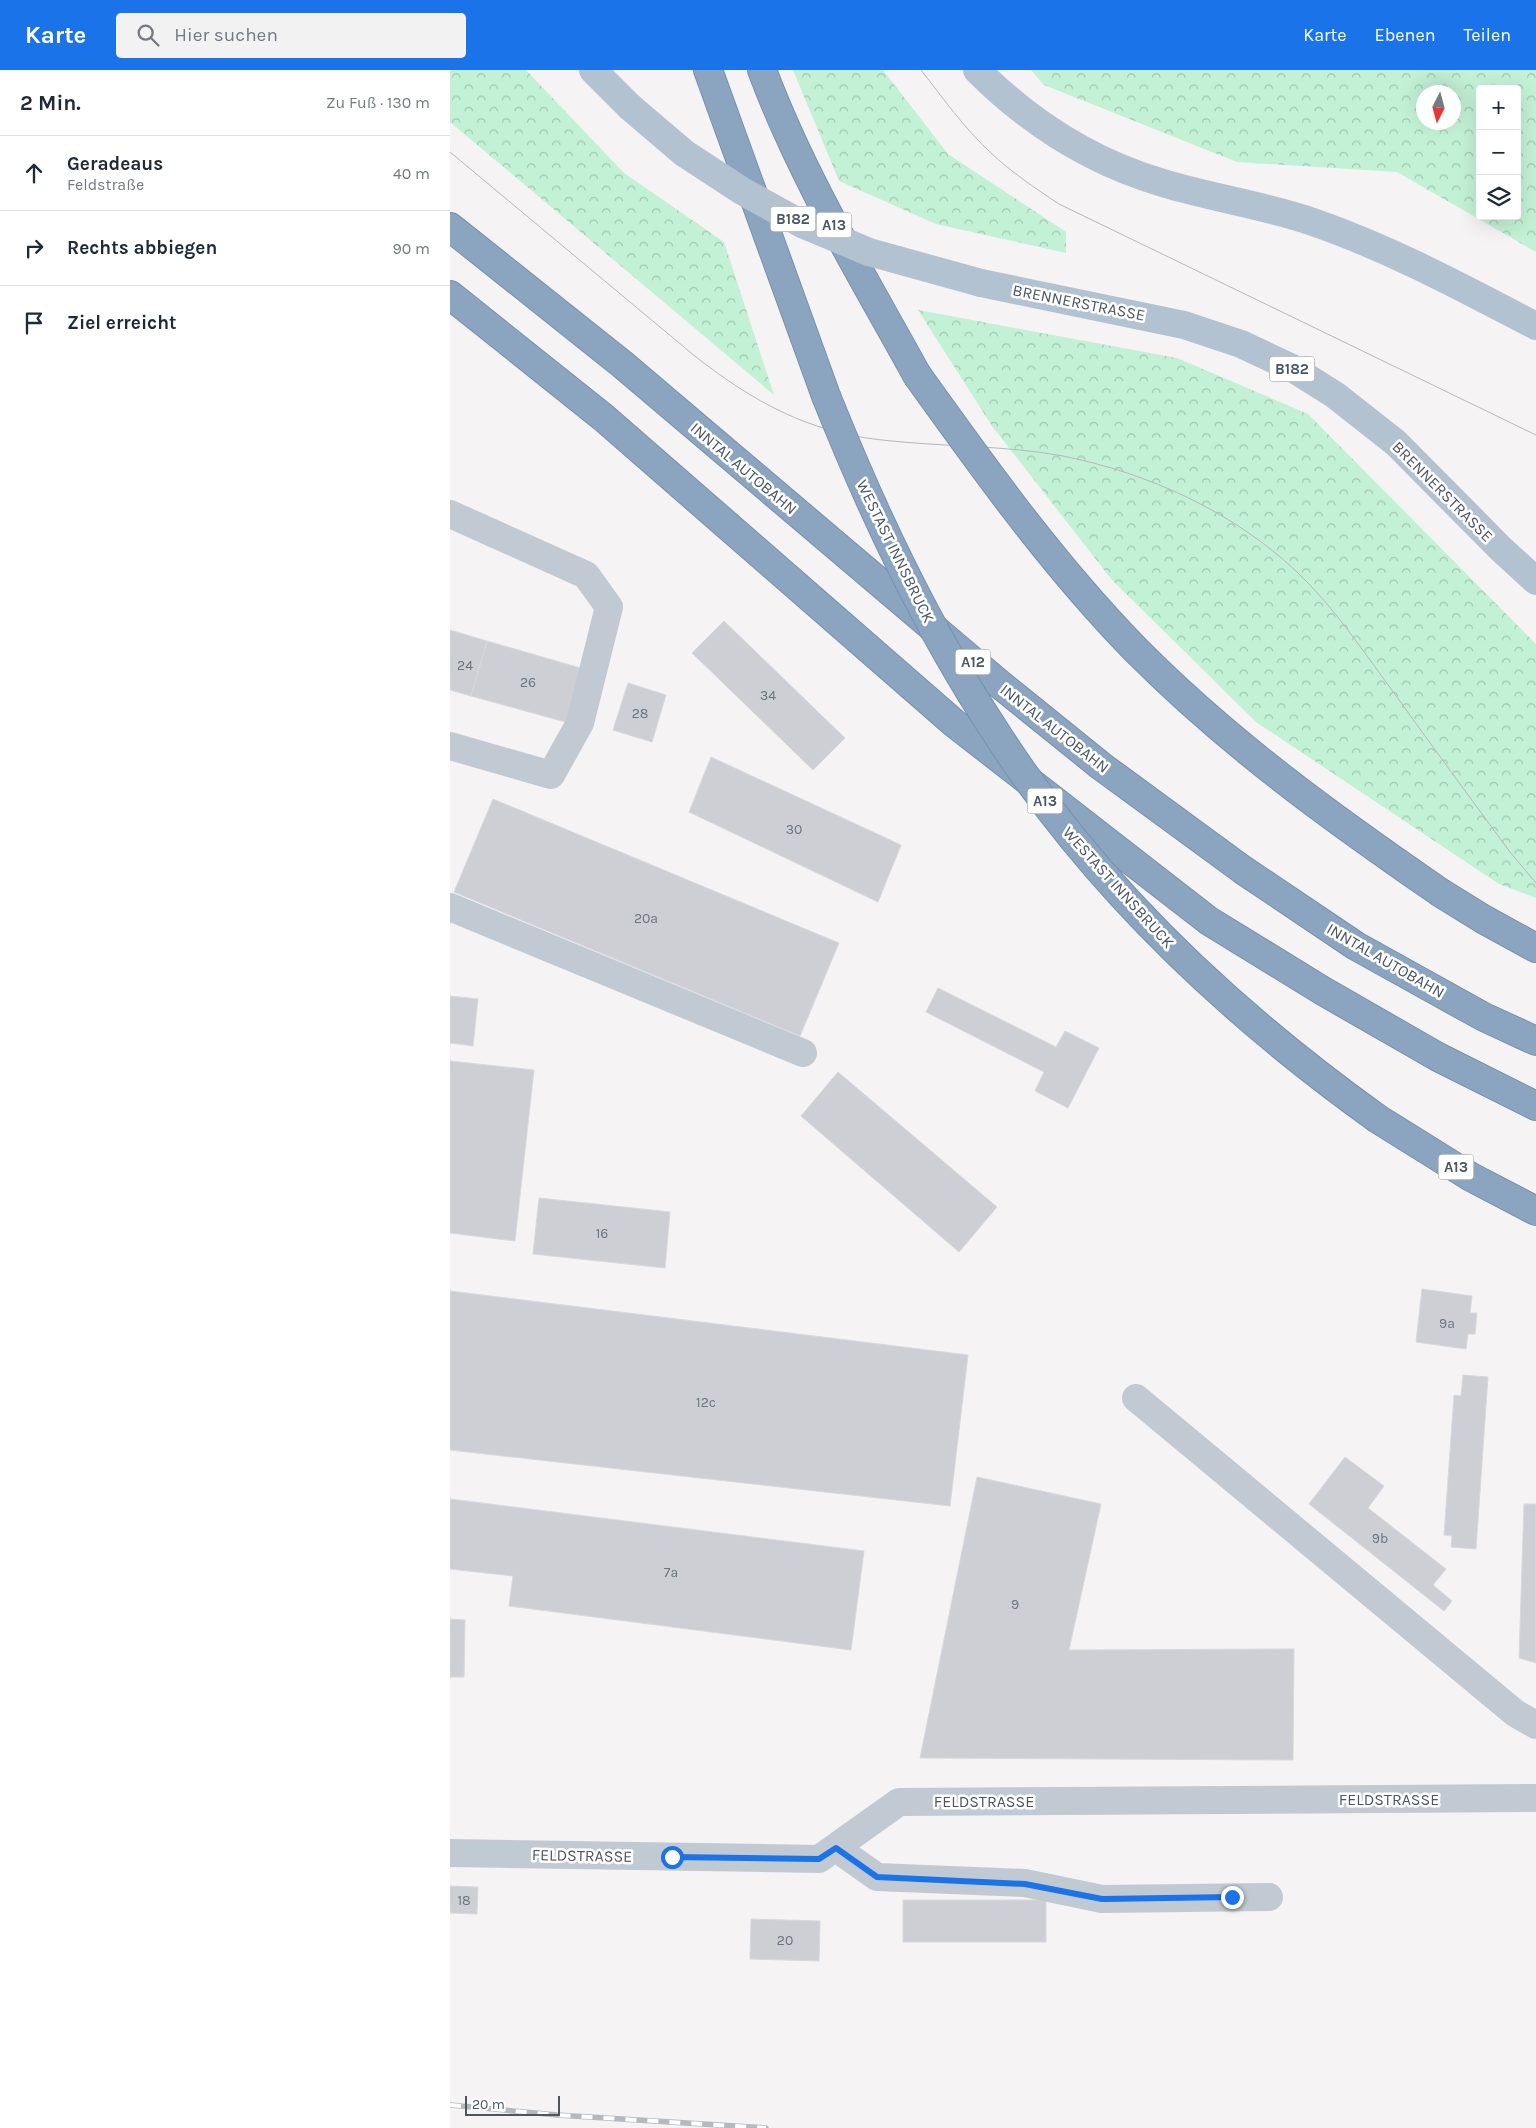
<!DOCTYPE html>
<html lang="de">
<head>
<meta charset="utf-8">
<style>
	body { margin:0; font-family:Karla,sans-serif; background:#f2f2f3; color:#1f2937 }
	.controls { position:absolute; right:15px; top:15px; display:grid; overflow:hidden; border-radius:5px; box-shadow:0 5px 20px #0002 }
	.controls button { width:45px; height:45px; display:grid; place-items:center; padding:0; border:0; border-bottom:1px solid #e0e1e3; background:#fff; color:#1f2937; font:25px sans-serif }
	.compass { position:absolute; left:966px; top:15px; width:45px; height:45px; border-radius:50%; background:#fff; box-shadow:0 5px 20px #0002; rotate:186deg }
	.scale { position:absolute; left:15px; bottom:12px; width:95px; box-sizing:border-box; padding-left:5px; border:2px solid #4a5661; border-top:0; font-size:14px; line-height:18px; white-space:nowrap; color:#4a5661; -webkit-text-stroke:4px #fff; paint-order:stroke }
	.stop { position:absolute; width:15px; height:15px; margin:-11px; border:4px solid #1a73e8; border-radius:50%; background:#fff }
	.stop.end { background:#1a73e8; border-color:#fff; box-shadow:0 1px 5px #0008 }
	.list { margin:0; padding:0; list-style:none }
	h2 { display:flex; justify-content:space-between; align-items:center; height:65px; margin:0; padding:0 20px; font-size:21px }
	h2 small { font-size:16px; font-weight:400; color:#747a83 }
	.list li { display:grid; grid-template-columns:32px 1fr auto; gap:15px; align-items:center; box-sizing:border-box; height:75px; padding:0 20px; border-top:1px solid #e0e1e3 }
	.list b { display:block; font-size:19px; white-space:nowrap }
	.list p { margin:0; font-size:16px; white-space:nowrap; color:#747a83 }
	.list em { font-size:16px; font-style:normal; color:#747a83 }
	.icon { flex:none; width:28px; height:28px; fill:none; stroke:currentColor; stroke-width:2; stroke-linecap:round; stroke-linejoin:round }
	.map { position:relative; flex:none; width:1086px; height:2058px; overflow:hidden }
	header { display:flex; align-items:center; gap:30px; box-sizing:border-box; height:70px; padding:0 25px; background:#1a73e8; color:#fff }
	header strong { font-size:24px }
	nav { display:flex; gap:28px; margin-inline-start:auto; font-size:18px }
	.search { width:350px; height:45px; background:#f2f2f3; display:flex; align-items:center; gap:12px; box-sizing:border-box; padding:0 18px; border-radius:5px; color:#747a83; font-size:19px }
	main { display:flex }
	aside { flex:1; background:#fff }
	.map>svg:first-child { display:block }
	.forest { fill:url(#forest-crowns); fill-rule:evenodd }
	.building { fill:#cdcfd5; stroke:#d7d9de }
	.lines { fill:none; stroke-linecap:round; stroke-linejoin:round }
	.highway-casing { stroke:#7690ad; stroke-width:30 }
	.minor { stroke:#c1cad2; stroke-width:28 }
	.major { stroke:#b3c2d1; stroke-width:28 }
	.highway { stroke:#8ba5c1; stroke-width:28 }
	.tram { stroke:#b5b8bd; stroke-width:1 }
	.rail-casing { stroke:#b5b8bd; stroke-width:5.5 }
	.rail { stroke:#fff; stroke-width:4; stroke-dasharray:11; stroke-linecap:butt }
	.highway-bridge-casing { stroke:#7690ad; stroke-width:30; stroke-linecap:butt }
	.major-bridge { stroke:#b3c2d1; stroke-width:28 }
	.highway-bridge { stroke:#8ba5c1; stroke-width:28 }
	.route { stroke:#1a73e8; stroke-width:6 }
	.labels { text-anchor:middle; stroke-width:5; stroke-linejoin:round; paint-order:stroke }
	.number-label { font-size:14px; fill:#6b747e }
	.shield { fill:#fff; stroke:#808990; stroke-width:1 }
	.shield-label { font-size:15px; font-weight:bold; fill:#4a5661 }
	.street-label { font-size:16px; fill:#4a5661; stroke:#fff }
</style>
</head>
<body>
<header>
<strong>Karte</strong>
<div class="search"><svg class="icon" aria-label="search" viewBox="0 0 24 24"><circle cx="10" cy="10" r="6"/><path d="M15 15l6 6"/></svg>Hier suchen</div>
<nav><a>Karte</a><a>Ebenen</a><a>Teilen</a></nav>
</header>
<main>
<aside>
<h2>2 Min.<small>Zu Fuß · 130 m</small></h2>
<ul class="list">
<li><svg class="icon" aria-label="ahead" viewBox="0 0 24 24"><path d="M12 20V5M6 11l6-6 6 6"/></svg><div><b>Geradeaus</b><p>Feldstraße</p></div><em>40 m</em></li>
<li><svg class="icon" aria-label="right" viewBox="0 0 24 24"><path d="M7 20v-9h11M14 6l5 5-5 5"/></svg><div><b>Rechts abbiegen</b></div><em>90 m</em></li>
<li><svg class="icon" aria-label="arrive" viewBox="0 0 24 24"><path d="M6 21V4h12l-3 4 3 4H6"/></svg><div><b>Ziel erreicht</b></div></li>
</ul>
</aside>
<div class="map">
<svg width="1086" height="2058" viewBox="0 0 1086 2058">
	<defs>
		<pattern id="forest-crowns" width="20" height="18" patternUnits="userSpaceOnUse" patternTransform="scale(1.25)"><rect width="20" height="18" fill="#c3f1d5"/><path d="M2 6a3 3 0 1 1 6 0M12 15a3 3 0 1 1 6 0" fill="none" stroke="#a0c6b0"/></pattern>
	</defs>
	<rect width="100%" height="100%" fill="#f5f3f3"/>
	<path class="forest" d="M0,0H76L174,103L274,172L324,325L0,52Z
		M343,0H433L498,84L616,162V183L486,154L389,111Z
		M581,0H1086V182L947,102L787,92L594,15ZM1030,19H1067V146H1030ZM1004,22V52H974V22Z
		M468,240L727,288L858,344L1086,574V828L1049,814L806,652L662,510L542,356Z"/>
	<path class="building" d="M274,551L395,668L363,700L242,583Z
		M0,560L37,571L21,626L0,620Z
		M37,571L134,599L119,653L21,626Z
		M178,613L216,625L202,672L163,660Z
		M261,687L451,775L428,832L239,742Z
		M43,729L389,873L350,966L4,822Z
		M488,918L606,977L615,961L649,978L618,1038L585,1021L594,1002L476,942Z
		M0,926L28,929L23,976L0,973Z
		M0,991L84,1000L65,1171L0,1163Z
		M388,1002L547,1137L509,1182L351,1046Z
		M89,1128L220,1142L215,1198L83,1184Z
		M972,1219L1022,1226L1020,1243H1027L1025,1264H1018L1016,1279L966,1272Z
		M0,1221L518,1285L500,1436L0,1380Z
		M1013,1305L1038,1307L1026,1479L1001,1477L1002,1466L994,1465L1004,1325L1011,1326Z
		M895,1387L934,1416L918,1438L996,1499L983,1515L1002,1531L994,1541L859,1434Z
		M527,1407L651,1434L619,1580L844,1579L843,1690L470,1688Z
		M0,1429L414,1481L401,1580L59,1536L63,1506L0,1499Z
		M1074,1434H1086V1593L1069,1588Z
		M0,1549L15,1550L14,1607H0Z
		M0,1816L28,1817L27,1844L0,1843Z
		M453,1830H596V1872H453Z
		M301,1849L370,1851L369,1891L300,1889Z"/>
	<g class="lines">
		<g class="highway-casing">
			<path id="highway" d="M258,0L376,326
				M312,0C352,107 412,205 467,305
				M0,157L172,294L547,612L651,696L793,800L906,876L1034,947L1086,971
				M0,225L154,348L504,653L759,851L873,921L988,987L1086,1036
				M991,823L1033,849L1086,878
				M928,1049L1021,1107L1086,1141"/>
		</g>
		<path class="minor" d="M0,444L136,505L159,537L130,653L101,705L0,676
			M0,837L353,983
			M686,1328L1065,1643L1086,1655
			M386,1778L427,1807L575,1813L652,1829L819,1827
			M0,1783L369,1789L449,1732L1086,1728"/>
		<path class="major" d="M143,0L180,37
			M527,0C580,53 641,92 713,113C762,128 814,135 863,152C941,179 1013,218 1086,256
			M531,213L734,255L791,274L842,298L885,325L946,373L1051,479L1086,511"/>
		<use href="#highway" class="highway"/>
		<path class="tram" d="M471,0C493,28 514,58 541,83C561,102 585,118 609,134L1086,365
			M0,82L246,287C304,332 358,362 432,370C492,377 554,375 613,386C698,403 782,441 846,501C884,537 913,581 944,623C982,676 1021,729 1060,782L1086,813"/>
		<g class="rail-casing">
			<path id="rail" d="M0,2035L107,2045L316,2058"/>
		</g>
		<use href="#rail" class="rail"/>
		<g class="highway-bridge-casing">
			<path id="highway-bridge" d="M467,305C535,400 603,495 685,579C778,673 882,748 991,823
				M376,326C423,443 476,556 545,661C644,816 780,943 928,1049"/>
		</g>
		<path class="major-bridge" d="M180,37L234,83L292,121L352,154L419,182L531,213"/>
		<use href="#highway-bridge" class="highway-bridge"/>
	</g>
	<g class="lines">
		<path class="route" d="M222,1787L369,1789L386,1778L427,1807L575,1814L652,1829L782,1827"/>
	</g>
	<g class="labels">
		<g class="number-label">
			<text x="15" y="600">24</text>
			<text x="78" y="617">26</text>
			<text x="318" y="630">34</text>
			<text x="190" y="648">28</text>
			<text x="344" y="764">30</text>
			<text x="196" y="853">20a</text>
			<text x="152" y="1168">16</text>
			<text x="997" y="1258">9a</text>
			<text x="256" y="1337">12c</text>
			<text x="930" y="1473">9b</text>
			<text x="221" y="1507">7a</text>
			<text x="565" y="1539">9</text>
			<text x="14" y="1835">18</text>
			<text x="335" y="1875">20</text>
		</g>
		<g class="shield">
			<rect x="320.5" y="136.5" width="45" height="25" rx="4"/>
			<rect x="366.5" y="142.5" width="35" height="25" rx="4"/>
			<rect x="819.5" y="286.5" width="45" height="25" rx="4"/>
			<rect x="505.5" y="579.5" width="35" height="25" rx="4"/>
			<rect x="577.5" y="718.5" width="35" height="25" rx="4"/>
			<rect x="988.5" y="1084.5" width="35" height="25" rx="4"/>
		</g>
		<g class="shield-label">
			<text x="343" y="154">B182</text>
			<text x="384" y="160">A13</text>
			<text x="842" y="304">B182</text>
			<text x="523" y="597">A12</text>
			<text x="595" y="736">A13</text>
			<text x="1006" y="1102">A13</text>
		</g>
		<g class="street-label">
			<text transform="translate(629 232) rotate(11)" y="6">BRENNERSTRASSE</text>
			<text transform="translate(294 398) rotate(40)" y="6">INNTAL AUTOBAHN</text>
			<text transform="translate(993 421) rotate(45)" y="6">BRENNERSTRASSE</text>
			<text transform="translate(446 481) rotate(64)" y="6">WESTAST INNSBRUCK</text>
			<text transform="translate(605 658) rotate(38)" y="6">INNTAL AUTOBAHN</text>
			<text transform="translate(669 817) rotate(48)" y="6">WESTAST INNSBRUCK</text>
			<text transform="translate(936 890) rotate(30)" y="6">INNTAL AUTOBAHN</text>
			<text x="939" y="1735">FELDSTRASSE</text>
			<text x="534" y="1737">FELDSTRASSE</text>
			<text transform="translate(132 1785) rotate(1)" y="6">FELDSTRASSE</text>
		</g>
	</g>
</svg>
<div class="controls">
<button>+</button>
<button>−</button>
<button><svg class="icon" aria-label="layers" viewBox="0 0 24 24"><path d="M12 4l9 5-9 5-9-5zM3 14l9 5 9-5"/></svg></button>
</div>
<svg class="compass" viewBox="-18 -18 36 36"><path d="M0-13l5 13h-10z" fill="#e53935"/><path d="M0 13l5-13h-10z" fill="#747a83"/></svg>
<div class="scale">20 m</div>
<div class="stop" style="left:222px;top:1787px"></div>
<div class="stop end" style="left:782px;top:1827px"></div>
</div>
</main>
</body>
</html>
